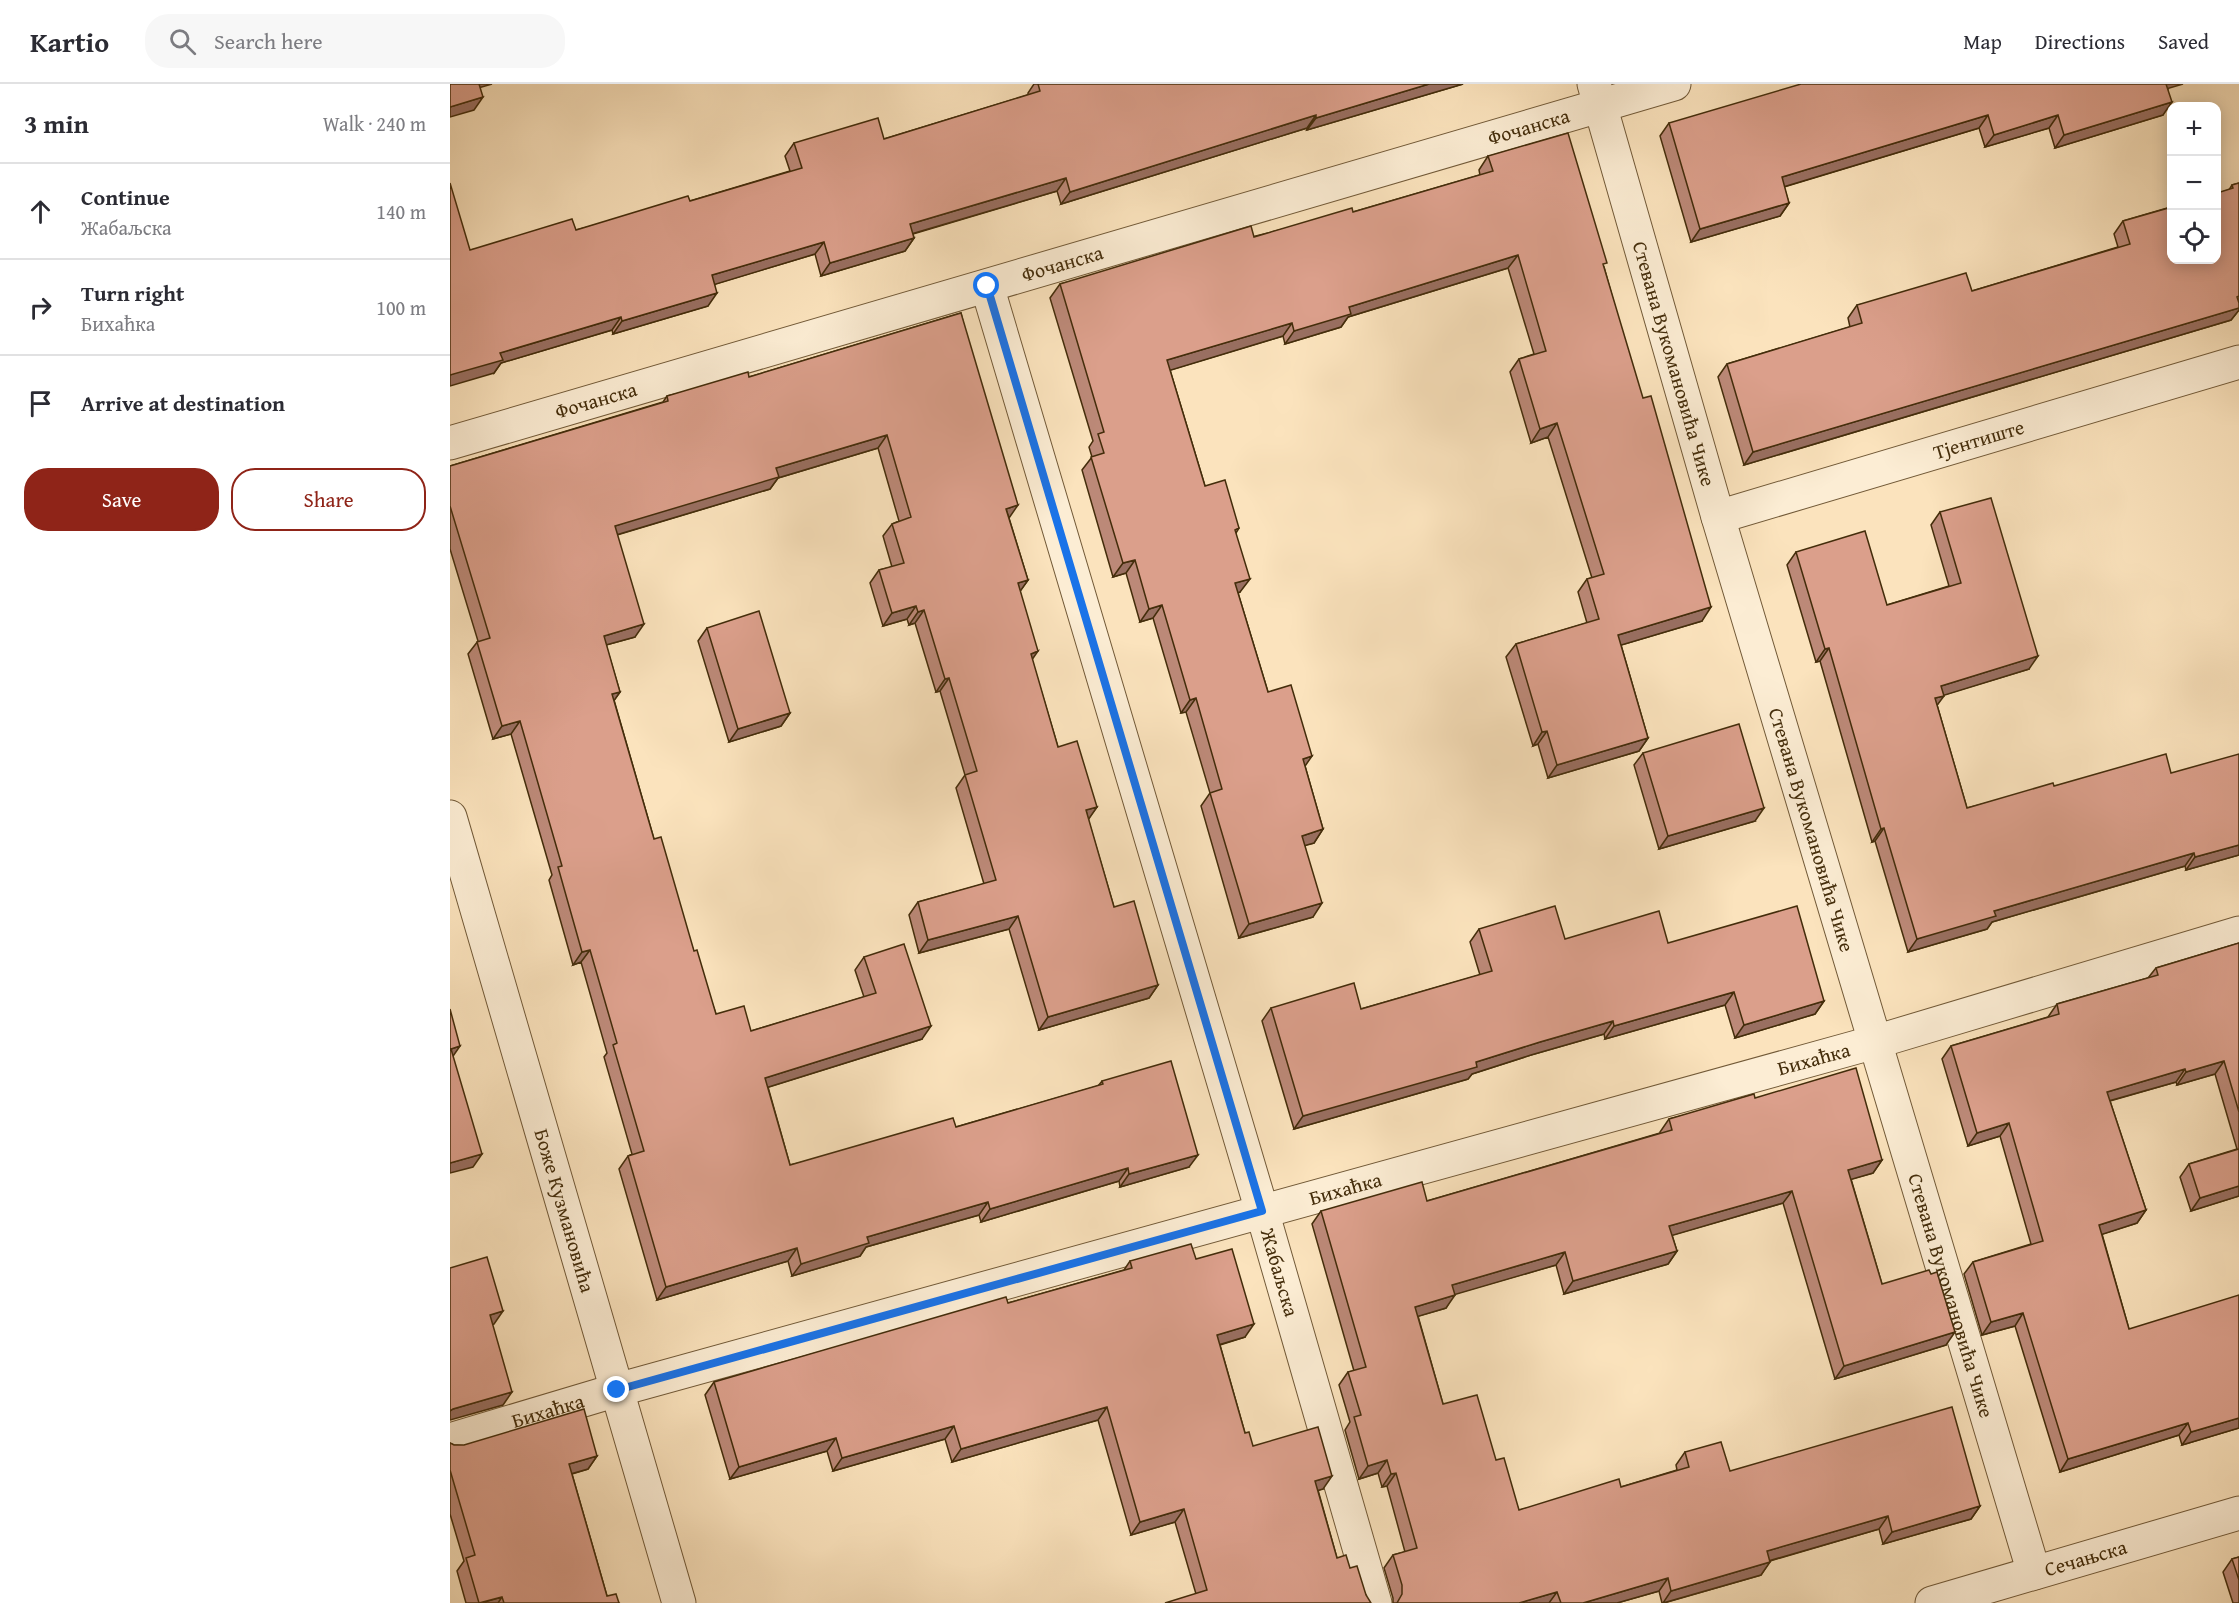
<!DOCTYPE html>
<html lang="en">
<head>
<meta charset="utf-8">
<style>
	body { margin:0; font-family:"Gentium Book Plus",serif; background:#f7f7f7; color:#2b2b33 }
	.controls { position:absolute; right:18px; top:18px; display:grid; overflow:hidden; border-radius:12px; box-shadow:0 3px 15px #0003 }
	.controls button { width:54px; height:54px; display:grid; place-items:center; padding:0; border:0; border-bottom:2px solid #e1e1e2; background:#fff; color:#2b2b33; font:30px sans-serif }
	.stop { position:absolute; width:18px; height:18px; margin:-14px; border:4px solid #1a73e8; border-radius:50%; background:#fff }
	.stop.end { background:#1a73e8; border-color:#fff; box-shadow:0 2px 6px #0008 }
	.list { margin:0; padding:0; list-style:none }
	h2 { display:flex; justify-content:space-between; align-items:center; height:78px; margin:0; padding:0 24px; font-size:26px }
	h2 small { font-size:20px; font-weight:400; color:#7c7c81 }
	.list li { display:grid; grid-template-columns:39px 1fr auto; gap:18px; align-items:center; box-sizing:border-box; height:96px; padding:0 24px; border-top:2px solid #e1e1e2 }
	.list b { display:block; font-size:22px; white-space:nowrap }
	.list p { margin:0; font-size:20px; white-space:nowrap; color:#7c7c81 }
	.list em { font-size:20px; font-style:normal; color:#7c7c81 }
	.actions { display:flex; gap:12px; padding:18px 24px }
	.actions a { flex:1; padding:14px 0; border:2px solid #8f2418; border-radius:24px; text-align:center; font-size:21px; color:#8f2418 }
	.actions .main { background:#8f2418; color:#fff }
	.icon { flex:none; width:33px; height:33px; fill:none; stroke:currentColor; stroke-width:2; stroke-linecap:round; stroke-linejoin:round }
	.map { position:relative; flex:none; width:1789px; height:1519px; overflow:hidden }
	header { display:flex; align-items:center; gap:36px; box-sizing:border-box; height:84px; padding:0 30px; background:#fff; border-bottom:2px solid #e1e1e2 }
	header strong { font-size:28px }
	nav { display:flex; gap:33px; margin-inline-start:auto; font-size:21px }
	.search { width:420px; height:54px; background:#f7f7f7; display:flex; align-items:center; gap:15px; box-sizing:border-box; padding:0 21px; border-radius:24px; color:#7c7c81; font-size:22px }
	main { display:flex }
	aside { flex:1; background:#fff }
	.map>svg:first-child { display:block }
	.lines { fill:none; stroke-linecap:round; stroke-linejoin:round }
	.minor-casing { stroke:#725a38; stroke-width:35 }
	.minor { stroke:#fcedd4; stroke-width:33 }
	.wall { fill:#bc8978; stroke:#442d0b; stroke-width:1.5 }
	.shaded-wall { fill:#996f61; stroke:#442d0b; stroke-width:1.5 }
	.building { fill:#db9f8b; stroke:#442d0b; stroke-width:1.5 }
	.route { stroke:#1a73e8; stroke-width:8 }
	.labels { text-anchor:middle; stroke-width:4.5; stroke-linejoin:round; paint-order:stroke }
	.street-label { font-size:20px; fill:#442d0b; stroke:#fcedd4 }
</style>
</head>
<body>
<header>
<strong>Kartio</strong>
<div class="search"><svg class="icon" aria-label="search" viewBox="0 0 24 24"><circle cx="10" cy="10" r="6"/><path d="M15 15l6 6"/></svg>Search here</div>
<nav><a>Map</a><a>Directions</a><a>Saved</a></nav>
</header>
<main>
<aside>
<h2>3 min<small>Walk · 240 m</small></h2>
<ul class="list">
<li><svg class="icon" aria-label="ahead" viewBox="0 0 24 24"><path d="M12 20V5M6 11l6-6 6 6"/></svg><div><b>Continue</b><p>Жабаљска</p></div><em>140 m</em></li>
<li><svg class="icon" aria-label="right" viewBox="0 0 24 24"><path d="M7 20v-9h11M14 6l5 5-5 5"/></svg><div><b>Turn right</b><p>Бихаћка</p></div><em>100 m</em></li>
<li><svg class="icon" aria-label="arrive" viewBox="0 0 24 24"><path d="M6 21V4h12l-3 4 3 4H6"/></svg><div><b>Arrive at destination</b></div></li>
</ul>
<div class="actions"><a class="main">Save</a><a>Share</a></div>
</aside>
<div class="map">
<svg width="1789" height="1519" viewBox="0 0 1789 1519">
	<rect width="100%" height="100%" fill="#fbe3bd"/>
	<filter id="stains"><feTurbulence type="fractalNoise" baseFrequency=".00333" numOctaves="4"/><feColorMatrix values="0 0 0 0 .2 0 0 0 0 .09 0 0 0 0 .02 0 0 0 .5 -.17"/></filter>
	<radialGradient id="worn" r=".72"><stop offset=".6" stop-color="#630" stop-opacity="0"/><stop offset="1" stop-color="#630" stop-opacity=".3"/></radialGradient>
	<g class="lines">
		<g class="minor-casing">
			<g id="minor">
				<path id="s1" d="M1144,0L1268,433L1584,1489"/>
				<path id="s2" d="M537,202L812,1127L925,1519"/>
				<path id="s3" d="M0,359L1224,0"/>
				<path id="s4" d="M1268,433L1789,278"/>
				<path id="s5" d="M0,733L229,1519"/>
				<path id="s6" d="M0,1356L167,1306L1425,958L1789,849"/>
				<path id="s7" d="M1482,1519L1789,1429"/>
			</g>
		</g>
		<use href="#minor" class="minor"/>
	</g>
	<path class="wall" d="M584,0H1013L857,46V44L611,120L607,107L463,150L464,154L455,167L371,192L365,170L265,200L258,222L163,250L162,246L51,279L44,289L20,166L126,146L240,117L340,87L335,72L344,59L434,55L578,11V9Z
		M1718,5L1713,31L1605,64L1599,44L1535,63L1529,44L1334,103L1339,119L1330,132L1241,158L1210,52L1219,39Z
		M1038,72L1154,183L1252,537L1171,561L1198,654L1189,667L1098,694L1088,660L1083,662L1056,573L1066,560L1137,539L1128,508L1137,495L1142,494L1098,353L1081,359L1060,288L1069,275L1084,270L1058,184L898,233L891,243L835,260L833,252L720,286L755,402L789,444L786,449L790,508L788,509L818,608L855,682L873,745L864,759L855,761L863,833L789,854L751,722L760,709L736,628L731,629L703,534L690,538L676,489L663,493L632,386L642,373L639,363L643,357L600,214L610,200L903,128L1030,91L1029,86Z
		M1789,99V226L1781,236L1294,381L1268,293L1277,280L1400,243L1398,234L1407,221L1522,207L1668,163L1664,150L1673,137L1779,106L1782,101Z
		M511,229L559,434L578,496L570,507L582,576L608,663L647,723L638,735L664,823L708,901L699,914L589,946L559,845L469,869L459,831L468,818L534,800L506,704L515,691L490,607L486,608L465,539L459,541L457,535L433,542L420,499L429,486L442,483L433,452L442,440L449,437L428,364L328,394L320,405L167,451L185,553L156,561L170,608L164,616L204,755L266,930L301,947L414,913L405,886L414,873L472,955L318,1003L340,1081L506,1043L648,1002L652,997L739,1083L670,1103L669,1097L531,1138L529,1131L416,1163L410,1172L342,1192L338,1177L207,1216L169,1085L178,1072L182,1070L154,973L157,969L131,878L123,881L99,796L102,791L61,650L43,655L18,570L28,557L0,465V382L213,318L217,312L299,293Z
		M1490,428L1579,585L1493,611L1487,621L1517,724L1604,702L1721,689L1789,771L1736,786L1735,782L1542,838L1537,845L1458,868L1425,757L1422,758L1370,577L1366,578L1337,481L1346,468L1437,521L1499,502L1481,441Z
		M257,544L340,629L331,642L279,658L248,557Z
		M1193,669L1305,737L1209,765L1184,681Z
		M1029,845L1115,855L1218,859L1374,917L1365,930L1285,954L1275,921L1155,955L1154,950L1081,971L1022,990L1018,995L844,1045L812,937L821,924L911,925L1030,891L1020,858Z
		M1789,859V1112L1741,1127L1730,1093L1739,1080L1787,1065L1765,990L1727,1001L1726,998L1660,1017L1696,1126L1687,1139L1652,1150L1679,1245L1789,1344L1732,1361L1729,1351L1610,1388L1565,1242L1532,1251L1514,1190L1523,1178L1581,1160L1550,1052L1518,1062L1492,975L1501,962L1598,933L1607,920L1698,894L1706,884Z
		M1305,1014L1432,1076L1423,1089L1401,1095L1432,1200L1496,1261L1385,1295L1333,1119L1222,1151L1227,1167L1218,1180L1114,1210L1106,1181L1004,1210L996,1224L968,1232L993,1320L1046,1376L1069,1426L1171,1403L1227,1386L1226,1381L1235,1368L1280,1387L1530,1422L1521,1435L1433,1460L1429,1445L1320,1477L1311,1491L1214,1519H1212L1209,1507L1167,1519H943V1514L934,1484L943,1471L955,1468L937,1402L932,1403L928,1389L909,1395L895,1346L900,1338L889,1301L898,1288L904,1287L862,1140L871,1127L977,1117L1210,1049V1048L1219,1035Z
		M746,1175L795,1253L770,1261L795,1349L803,1362L873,1405L868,1406L887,1474L900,1484L916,1511L746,1510L725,1438L681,1451L648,1336L502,1378L495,1355L383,1387L377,1367L280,1395L255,1311L264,1298L558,1219L674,1186L680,1177Z
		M0,1359L4,1361L147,1372L138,1385L122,1390L157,1512L169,1519H16L7,1487L14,1477L0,1430Z
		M1789,1473V1519H1783L1773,1488L1782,1475Z"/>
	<path class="shaded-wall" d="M23,0H42L18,7Z
		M979,0H1013L857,46L866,34Z
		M1712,0H1733L1706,8Z
		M33,13L24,26L0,33V23Z
		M1722,18L1713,31L1605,64L1614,51Z
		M866,31L857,44L611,120L620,108Z
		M1538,31L1529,44L1323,106L1332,93Z
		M1608,31L1599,44L1535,63L1544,51Z
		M616,94L607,107L451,153L460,140Z
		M1339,119L1330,132L1241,158L1250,145Z
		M464,154L455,167L371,192L380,179Z
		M374,158L365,170L253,204L262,191Z
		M1068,171L1058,184L898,233L891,243L835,260L844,247L899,223Z
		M267,209L258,222L163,250L172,237Z
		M1789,224V226L1781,236L1294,381L1303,368Z
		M171,233L162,246L51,279L44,289L0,302V291L50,269Z
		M842,239L833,252L708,290L717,276Z
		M1107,339L1098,353L1081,359L1090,345Z
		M437,351L428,364L328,394L320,405L156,454L165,442L326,384Z
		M568,421L559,434L556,425Z
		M685,476L676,489L663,493L673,479Z
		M800,495L790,508L776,513L785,499Z
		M578,496L569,509L568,499Z
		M712,521L703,534L690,538L699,525Z
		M466,522L457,535L433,542L442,529Z
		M1261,523L1252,537L1158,565L1168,551Z
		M474,526L465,539L459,541L468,528Z
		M194,540L185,553L145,564L154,552Z
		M1379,564L1370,577L1366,578L1375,565Z
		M588,567L579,580L581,570Z
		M1588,572L1579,585L1482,615L1491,602Z
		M499,594L490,607L486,608L495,595Z
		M170,608L161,621L162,610Z
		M1494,612L1485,624V614Z
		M746,614L736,628L731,629L740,616Z
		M340,629L331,642L279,658L288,645Z
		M70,637L61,650L43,655L52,642Z
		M1097,647L1088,660L1083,662L1092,648Z
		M1198,654L1189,667L1098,694L1107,681Z
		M862,672L853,685V675Z
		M647,723L638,736L636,726Z
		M1314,724L1305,737L1209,765L1218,752Z
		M1434,744L1425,757L1422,758L1431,745Z
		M873,745L864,759L843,765L852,752Z
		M1789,761V771L1736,786L1745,773Z
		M1744,769L1735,782L1542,838L1537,845L1458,868L1467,855L1544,827Z
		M872,819L863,833L789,854L799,840Z
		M568,832L559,845L469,869L478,856Z
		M140,866L131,878L123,881L132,868Z
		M708,901L699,914L589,946L598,933Z
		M1284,908L1275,921L1155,955L1164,942Z
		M1374,917L1365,930L1285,954L1294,941Z
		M1163,937L1154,950L1081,971L1022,990L1018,995L844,1045L853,1032L1090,958Z
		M481,942L472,955L306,1007L315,994Z
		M10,962L1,975V965Z
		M1774,977L1765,990L1727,1001L1736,988Z
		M1735,985L1726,998L1648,1020L1657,1008Z
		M1559,1039L1550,1052L1518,1062L1527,1049Z
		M32,1070L23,1083L0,1089V1079Z
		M748,1071L739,1083L670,1103L679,1090Z
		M1432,1076L1423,1089L1389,1099L1398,1086Z
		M678,1084L669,1097L531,1138L540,1125Z
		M1789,1102V1112L1741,1127L1750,1114Z
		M1342,1107L1333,1119L1210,1155L1219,1142Z
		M538,1118L529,1131L416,1163L410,1172L342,1192L351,1180L417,1153Z
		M1696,1126L1687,1139L1641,1154L1649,1141Z
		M347,1164L338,1177L207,1216L216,1203Z
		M1227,1167L1218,1180L1114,1210L1123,1197Z
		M1115,1168L1106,1181L993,1214L1002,1201Z
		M1005,1211L996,1224L956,1236L965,1223Z
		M53,1227L44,1240L31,1244L40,1231Z
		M1573,1229L1565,1242L1532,1251L1541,1238Z
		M804,1240L795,1253L758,1264L767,1251Z
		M1505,1248L1496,1261L1385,1295L1394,1282Z
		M62,1308L53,1321L0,1336V1327L3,1325Z
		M657,1323L648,1336L502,1378L511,1365Z
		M1789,1334V1344L1732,1361L1741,1348Z
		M1738,1339L1729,1351L1610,1388L1618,1375Z
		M504,1342L495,1355L383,1387L392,1374Z
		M386,1354L377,1367L280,1395L289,1383Z
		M147,1372L138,1385L110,1393L119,1380Z
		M937,1376L928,1389L909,1395L918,1382Z
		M946,1389L937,1402L932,1403L941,1390Z
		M882,1392L873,1405L856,1410L865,1397Z
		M1530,1422L1521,1435L1433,1460L1442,1448Z
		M734,1425L725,1438L681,1451L690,1438Z
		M1438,1432L1429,1445L1308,1480L1317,1467Z
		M1320,1478L1311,1491L1213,1519L1221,1507Z
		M1218,1494L1209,1507L1167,1519H1133Z
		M1107,1508L1099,1519H1069Z
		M52,1513L48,1519H31Z"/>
	<path class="building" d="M0,0H29L33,13L0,23Z
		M588,0H979L866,34V31L620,108L616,94L460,140L464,154L380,179L374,158L262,191L267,209L172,237L171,233L50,269L53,276L0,291V99L20,166L122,135L126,146L238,112L240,117L352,84L344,59L428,34L434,55L590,7Z
		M1351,0H1716L1722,18L1614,51L1608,31L1544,51L1538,31L1332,93L1339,119L1250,145L1219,39Z
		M1118,49L1157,179L1153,180L1193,314L1201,312L1261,523L1168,551L1198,654L1107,681L1097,647L1092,648L1066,560L1149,535L1137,495L1154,490L1107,339L1090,345L1069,275L1096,267L1068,171L899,223L901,230L844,247L842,239L717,276L755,402L775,396L789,444L785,446L800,495L785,499L818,608L841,601L862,672L853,675L873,745L852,752L872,819L799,840L760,709L772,705L746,614L740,616L712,521L699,525L685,476L673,479L641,373L654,369L648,350L654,348L610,200L801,142L804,153L902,124L903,128L1043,87L1038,72Z
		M1789,99V212L1787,213L1789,219V224L1303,368L1277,280L1412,239L1407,221L1516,189L1522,207L1680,160L1673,137L1722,123V176H1767V109L1783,104L1782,101Z
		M511,229L568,421L556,425L578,496L568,499L588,567L581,570L608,663L627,657L647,723L636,726L664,823L684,817L708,901L598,933L568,832L478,856L468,818L546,796L515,691L527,687L499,594L495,595L474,526L468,528L466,522L442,529L429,486L454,479L442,440L461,433L437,351L326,384L329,393L165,442L194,540L154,552L170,608L162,610L204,755L211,753L244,867L247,866L266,930L294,922L301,947L426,909L414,873L454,860L481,942L315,994L340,1081L503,1034L506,1043L653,1000L652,997L721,977L748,1071L679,1090L678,1084L540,1125L538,1118L417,1153L419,1159L351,1180L347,1164L216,1203L178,1072L194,1067L163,961L167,959L140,866L132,868L108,783L112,782L70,637L52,642L27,558L40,554L0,422V382L218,317L217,312L298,288L299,293Z
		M1541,414L1588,572L1491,602L1494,612L1485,614L1517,724L1603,699L1604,702L1716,670L1721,689L1789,670V761L1745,773L1744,769L1544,827L1546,832L1467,855L1434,744L1431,745L1379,564L1375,565L1346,468L1415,447L1437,521L1511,499L1490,428Z
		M309,527L340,629L288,645L257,544Z
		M1289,640L1314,724L1218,752L1193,669Z
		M1105,822L1115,855L1209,827L1218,859L1347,822L1374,917L1294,941L1284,908L1164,942L1163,937L1090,958L1026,978L1027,983L853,1032L821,924L904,899L911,925L1042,887L1029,845Z
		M1789,859V1028L1774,977L1736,988L1735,985L1657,1008L1696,1126L1649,1141L1679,1245L1789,1211V1334L1741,1348L1738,1339L1618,1375L1573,1229L1541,1238L1523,1178L1593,1157L1559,1039L1527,1049L1501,962L1609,930L1607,920L1708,891L1706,884Z
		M0,925L10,962L1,965L32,1070L0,1079Z
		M1406,984L1432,1076L1398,1086L1432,1200L1479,1186L1481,1190L1487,1188L1505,1248L1394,1282L1342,1107L1219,1142L1227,1167L1123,1197L1115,1168L1002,1201L1005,1211L965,1223L993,1320L1027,1311L1046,1376L1054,1374L1069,1426L1169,1395L1171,1403L1239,1383L1235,1368L1271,1358L1280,1387L1502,1323L1530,1422L1442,1448L1438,1432L1317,1467L1320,1478L1221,1507L1218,1494L1133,1519H1111L1107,1508L1069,1519H947L952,1510V1501L943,1471L967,1464L946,1389L941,1390L937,1376L918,1382L904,1333L911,1331L898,1288L916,1283L871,1127L972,1098L977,1117L1222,1046L1219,1035L1304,1010L1305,1014Z
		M1789,1065V1102L1750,1114L1739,1080Z
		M741,1160L746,1175L782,1165L804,1240L767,1251L795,1349L799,1348L803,1362L868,1343L882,1392L865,1397L887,1474L896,1471L900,1484L907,1482L916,1511L921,1519H715L757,1506L734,1425L690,1438L657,1323L511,1365L504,1342L392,1374L386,1354L289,1383L264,1298L556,1213L558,1219L682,1184L680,1177Z
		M37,1173L53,1227L40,1231L62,1308L3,1325L0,1327V1184Z
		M134,1325L147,1372L119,1380L157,1512L166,1510L169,1519H54L52,1513L29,1519L16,1474L25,1471L0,1386V1359L4,1361H14Z
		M1789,1473V1496L1782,1475Z"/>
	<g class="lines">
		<path class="route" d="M167,1306L812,1127L537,202"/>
	</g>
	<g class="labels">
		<g class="street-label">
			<text dy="7" stroke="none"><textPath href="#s3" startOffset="1124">Фочанска</textPath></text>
			<text dy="7" stroke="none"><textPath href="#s3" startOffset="638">Фочанска</textPath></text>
			<text dy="7" stroke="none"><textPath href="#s1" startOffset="291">Стевана Вукомановића Чике</textPath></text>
			<text dy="7" stroke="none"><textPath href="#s3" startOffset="152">Фочанска</textPath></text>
			<text dy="7" stroke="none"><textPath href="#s4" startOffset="272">Тјентиште</textPath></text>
			<text dy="7" stroke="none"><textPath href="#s1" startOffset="777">Стевана Вукомановића Чике</textPath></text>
			<text dy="7" stroke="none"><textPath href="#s6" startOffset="1416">Бихаћка</textPath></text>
			<text dy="7" stroke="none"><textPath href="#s6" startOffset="930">Бихаћка</textPath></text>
			<text dy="7" stroke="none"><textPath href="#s5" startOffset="410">Боже Кузмановића</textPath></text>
			<text dy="7" stroke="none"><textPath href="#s2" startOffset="1029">Жабаљска</textPath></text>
			<text dy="7" stroke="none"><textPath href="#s1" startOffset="1263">Стевана Вукомановића Чике</textPath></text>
			<text dy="7" stroke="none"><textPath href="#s6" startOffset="102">Бихаћка</textPath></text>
			<text dy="7" stroke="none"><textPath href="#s7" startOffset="160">Сечањска</textPath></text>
		</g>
	</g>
	<rect width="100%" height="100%" filter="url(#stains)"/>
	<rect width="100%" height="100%" fill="url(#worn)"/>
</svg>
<div class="controls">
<button>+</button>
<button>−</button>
<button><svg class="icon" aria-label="locate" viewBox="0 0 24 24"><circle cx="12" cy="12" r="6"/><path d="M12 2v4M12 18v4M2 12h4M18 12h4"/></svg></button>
</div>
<div class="stop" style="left:537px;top:202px"></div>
<div class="stop end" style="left:167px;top:1306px"></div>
</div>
</main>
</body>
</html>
